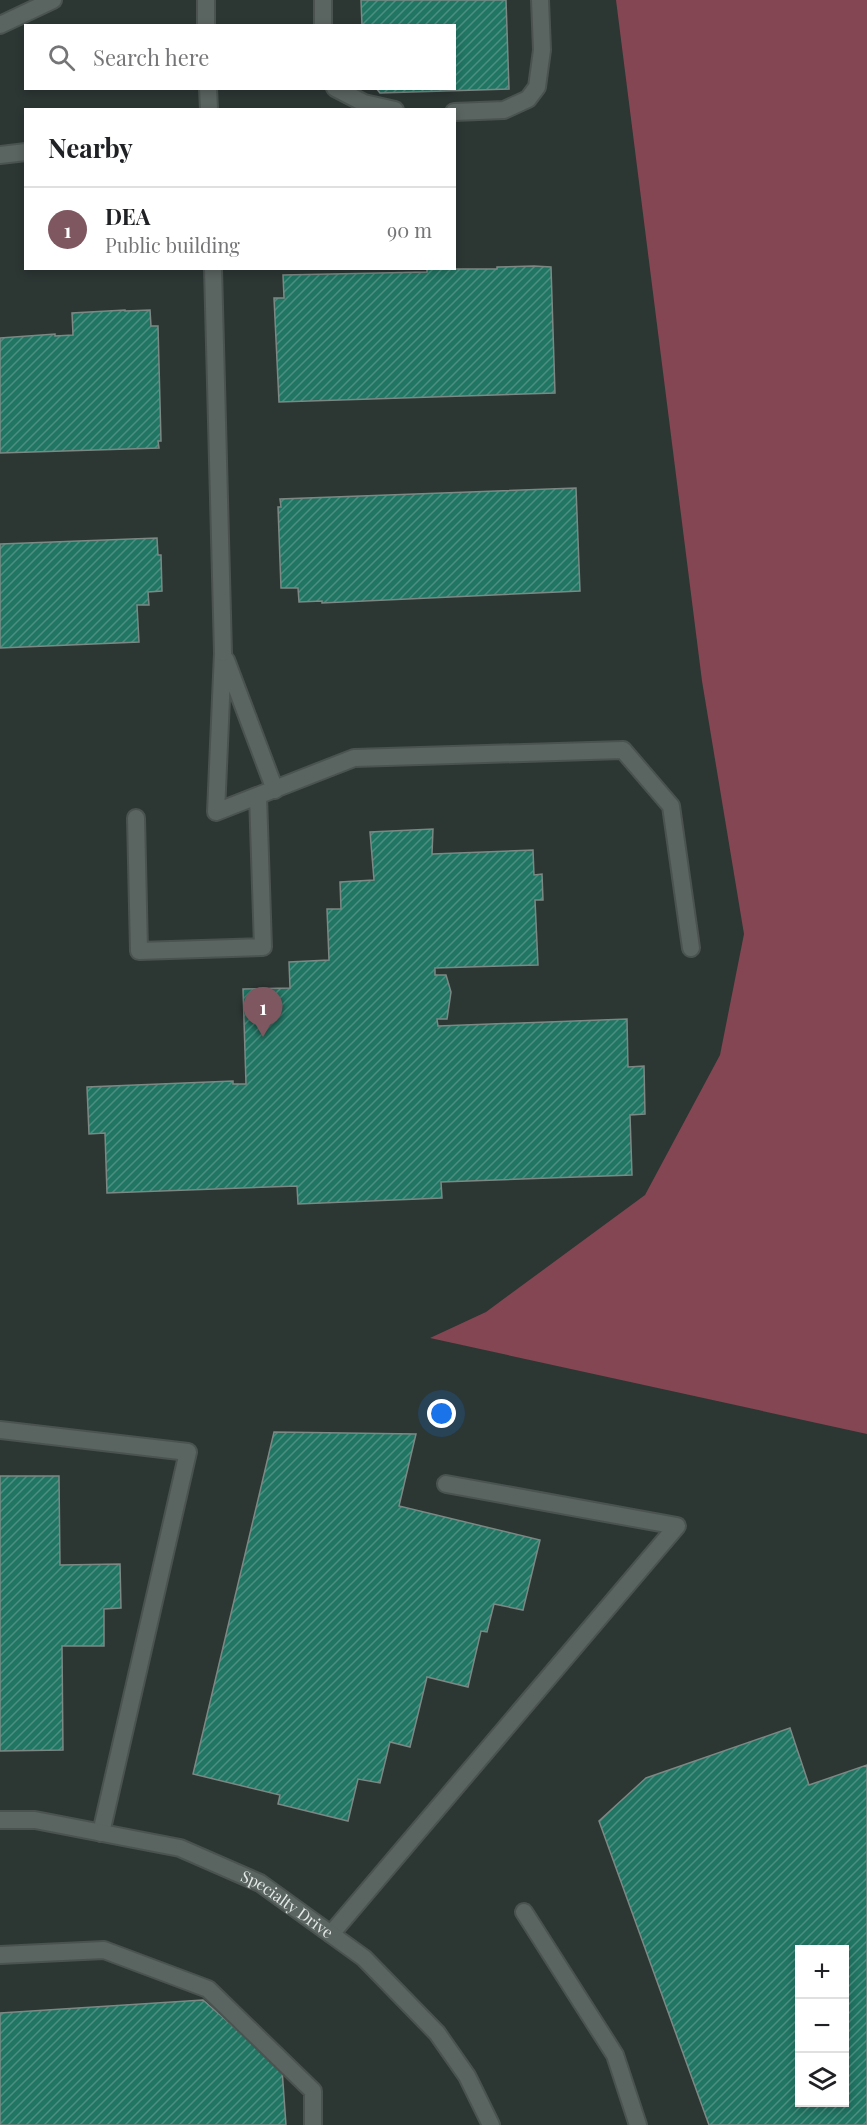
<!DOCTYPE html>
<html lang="en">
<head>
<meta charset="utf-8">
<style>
	body { margin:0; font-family:"Playfair Display",serif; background:#f6f6f6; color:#202124 }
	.controls { position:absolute; right:18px; bottom:18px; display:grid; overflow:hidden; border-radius:0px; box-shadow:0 3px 9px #0003 }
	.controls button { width:54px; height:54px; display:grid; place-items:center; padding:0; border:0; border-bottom:2px solid #e0e0e0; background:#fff; color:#202124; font:30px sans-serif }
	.you { position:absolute; left:442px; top:1414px; width:21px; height:21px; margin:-15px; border:4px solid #fff; border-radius:50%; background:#1a73e8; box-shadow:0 0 0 9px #1a73e833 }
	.badge { display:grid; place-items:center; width:39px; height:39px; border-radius:50%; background:#7f5760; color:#fff; font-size:20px; font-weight:700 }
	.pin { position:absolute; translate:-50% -50px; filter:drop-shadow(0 2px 3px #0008) }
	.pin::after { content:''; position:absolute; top:32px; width:21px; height:18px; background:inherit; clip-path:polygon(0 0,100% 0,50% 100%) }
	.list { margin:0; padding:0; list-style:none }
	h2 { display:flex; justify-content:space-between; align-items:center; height:78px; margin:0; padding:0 24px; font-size:26px }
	h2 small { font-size:20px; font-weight:400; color:#757577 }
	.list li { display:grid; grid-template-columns:39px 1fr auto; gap:18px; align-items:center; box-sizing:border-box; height:84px; padding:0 24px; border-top:2px solid #e0e0e0 }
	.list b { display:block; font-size:22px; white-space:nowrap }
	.list p { margin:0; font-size:20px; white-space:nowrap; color:#757577 }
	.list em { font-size:20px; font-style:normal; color:#757577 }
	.icon { flex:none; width:33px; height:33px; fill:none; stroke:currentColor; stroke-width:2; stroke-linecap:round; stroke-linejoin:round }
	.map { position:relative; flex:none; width:867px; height:2125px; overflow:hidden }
	.search { position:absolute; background:#fff; box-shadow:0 3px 9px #0003; left:24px; top:24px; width:432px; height:66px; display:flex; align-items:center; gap:15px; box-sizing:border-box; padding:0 21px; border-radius:0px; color:#757577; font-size:22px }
	.panel { position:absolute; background:#fff; box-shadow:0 3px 9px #0003; left:24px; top:108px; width:432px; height:162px; border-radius:0px }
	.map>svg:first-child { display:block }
	.grass { fill:#834652 }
	.building { fill:url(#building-hatch); stroke:#7d8885; stroke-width:1.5; fill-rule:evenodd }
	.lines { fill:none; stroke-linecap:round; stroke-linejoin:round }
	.service-casing { stroke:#4b5350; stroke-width:20 }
	.minor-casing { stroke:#4b5350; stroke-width:20 }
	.service { stroke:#5a6461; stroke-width:16 }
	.minor { stroke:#5a6461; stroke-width:16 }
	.labels { text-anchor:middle; stroke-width:6; stroke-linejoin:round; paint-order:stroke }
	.street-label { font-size:16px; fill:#e3e9e7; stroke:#181c1b }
</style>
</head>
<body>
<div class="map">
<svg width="867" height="2125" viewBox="0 0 867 2125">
	<defs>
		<pattern id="building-hatch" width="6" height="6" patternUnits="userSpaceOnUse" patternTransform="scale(1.5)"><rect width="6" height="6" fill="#217563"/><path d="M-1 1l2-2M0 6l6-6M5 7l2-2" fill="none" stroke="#4c8f81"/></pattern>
	</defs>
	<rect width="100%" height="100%" fill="#2c3633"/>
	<path class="grass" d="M616,0H867V1434L430,1338L486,1312L645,1195L720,1055L744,934L702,681Z"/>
	<path class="building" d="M361,0H506L509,89L380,93L376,88H454V26H362Z
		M534,266L551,267L555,393L279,402L274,298H284L283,275L427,272V269H497V267Z
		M125,310V311L150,310L151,326H158L161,441H158L159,448L0,453V338L55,334V336L73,335L72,313Z
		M576,488L580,591L322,603V601L299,602L298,588H281L278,507H281L280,499Z
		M157,538L158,555H161L162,591L148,592L149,605H137L139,642L0,648V544Z
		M433,829L432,854L533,850L534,875L542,874L543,900H535L538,965L435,968V975H446L451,992L447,1019H437L438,1026L627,1019L628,1067L644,1066L645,1114L630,1115L632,1175L441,1182L442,1198L298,1204L297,1186L107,1193L105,1133L89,1134L87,1087L233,1081V1084H246L243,989L290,988L289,962L329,960L327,909H341L340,882L374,880L370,832Z
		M274,1432L416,1434L399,1506L540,1540L523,1610L494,1604L487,1632L481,1631L468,1687L427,1677L410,1747L390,1742L380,1783L358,1779L348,1821L278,1804L280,1795L193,1774Z
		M0,1476H59L60,1565L120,1564L121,1608L104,1609V1646H62L63,1750L0,1751Z
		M790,1728L809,1785L867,1765V2125H709L599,1821L646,1778ZM800,1950H844V2102H800Z
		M203,2000L282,2069L286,2125H0V2013Z"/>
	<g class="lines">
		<g class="service-casing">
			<path id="service" d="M323,0V26
				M0,25L53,0
				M335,88L364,103L395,110
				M454,112L504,110L528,99L537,87L542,50L540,0
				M223,653L216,812L354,758L623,750L671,806L691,948
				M226,660L275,790
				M136,818L139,951L263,947L258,796
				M0,1430L188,1452L101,1833
				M524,1912L615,2055L638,2125
				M331,1934L677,1526L446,1484
				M0,1955L104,1950L208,1989L313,2091V2125"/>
		</g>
		<g class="minor-casing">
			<g id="minor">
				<path d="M206,0V26"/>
				<path d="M208,88L209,110"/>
				<path d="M0,155L26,152"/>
				<path d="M213,268L223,653"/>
				<path id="s1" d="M0,1820H35L180,1848L260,1883L364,1958L437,2033L467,2076L491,2125"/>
			</g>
		</g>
		<use href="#service" class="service"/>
		<use href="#minor" class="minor"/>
	</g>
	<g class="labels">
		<g class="street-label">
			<text dy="6" stroke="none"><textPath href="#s1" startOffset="304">Specialty Drive</textPath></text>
		</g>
	</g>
</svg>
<div class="controls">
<button>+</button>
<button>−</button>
<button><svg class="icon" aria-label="layers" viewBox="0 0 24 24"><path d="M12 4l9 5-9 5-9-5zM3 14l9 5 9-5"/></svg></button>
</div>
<div class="you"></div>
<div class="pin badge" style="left:263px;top:1037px">1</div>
<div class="search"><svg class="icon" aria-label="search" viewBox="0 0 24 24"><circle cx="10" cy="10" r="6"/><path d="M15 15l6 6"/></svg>Search here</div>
<section class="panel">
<h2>Nearby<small></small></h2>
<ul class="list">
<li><span class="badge">1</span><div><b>DEA</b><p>Public building</p></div><em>90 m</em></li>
</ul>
</section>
</div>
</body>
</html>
